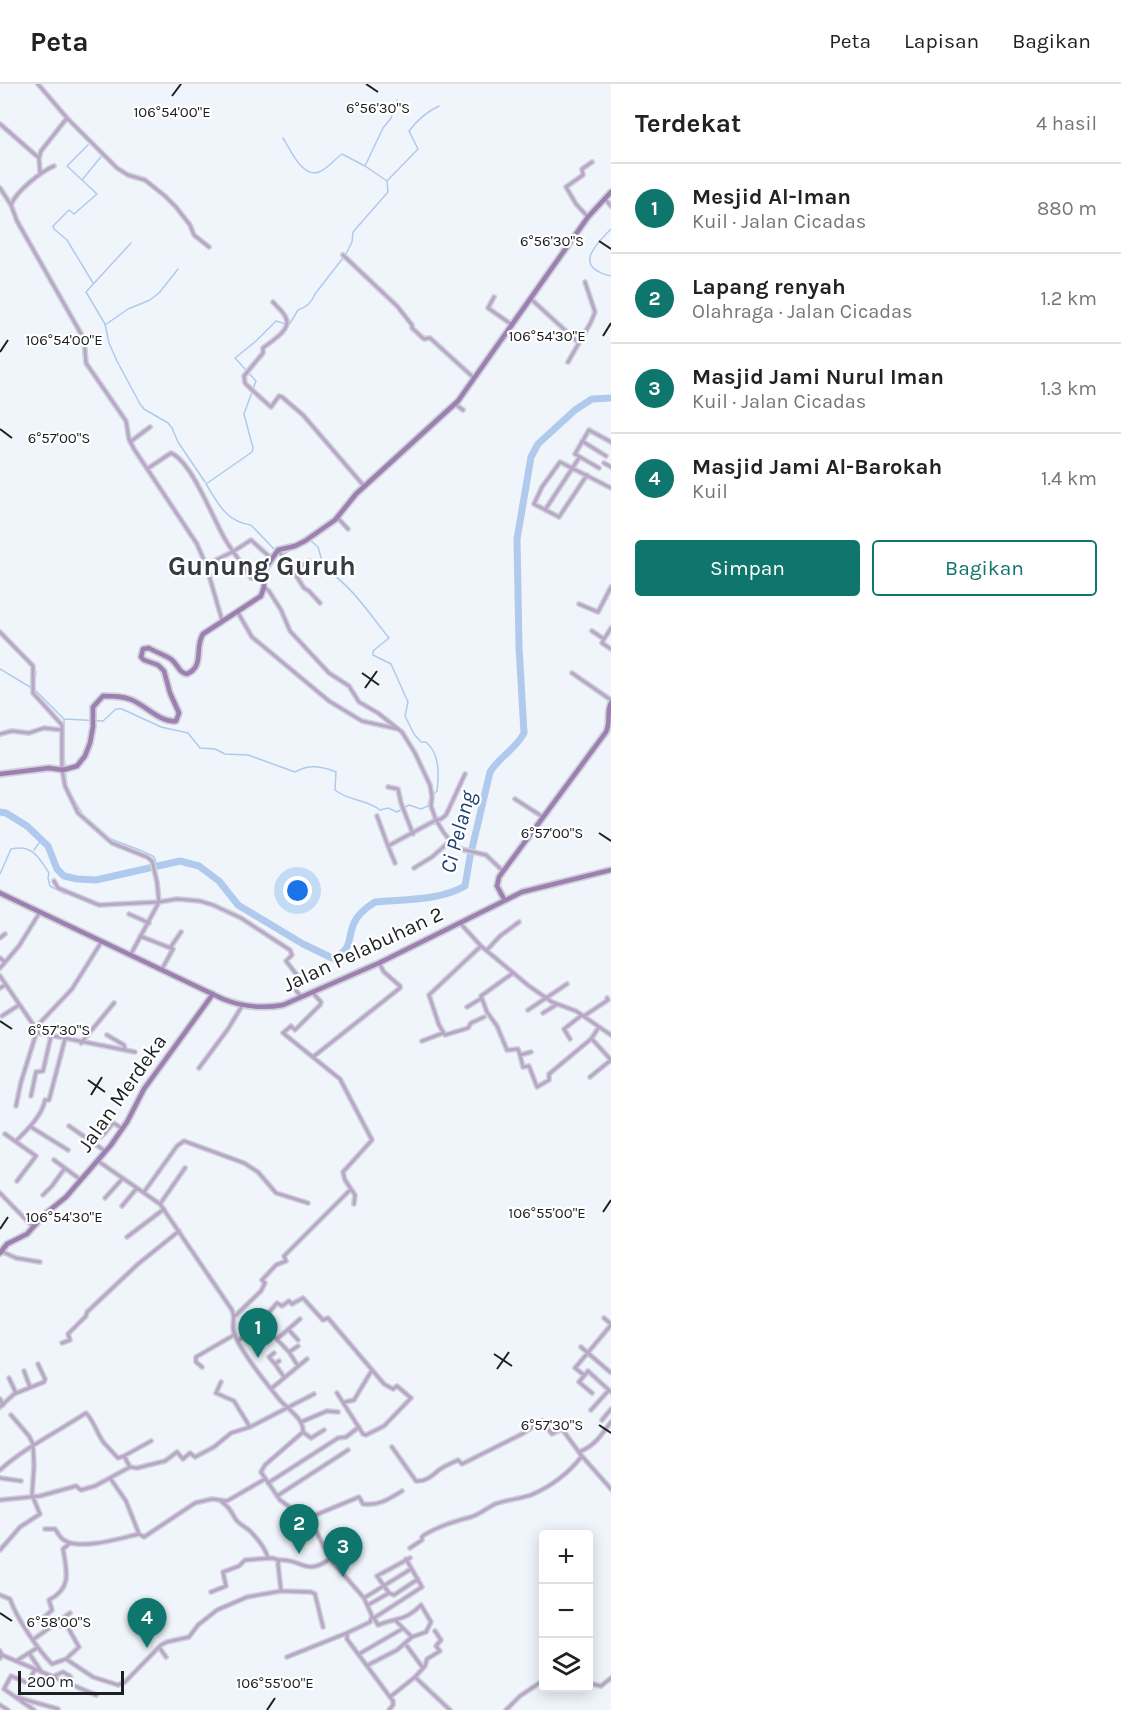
<!DOCTYPE html>
<html lang="id">
<head>
<meta charset="utf-8">
<style>
	body { margin:0; font-family:Karla,sans-serif; background:#f6f6f6; color:#222 }
	.controls { position:absolute; right:18px; bottom:18px; display:grid; overflow:hidden; border-radius:6px; box-shadow:0 3px 15px #0003 }
	.controls button { width:54px; height:54px; display:grid; place-items:center; padding:0; border:0; border-bottom:2px solid #e0e0e0; background:#fff; color:#222; font:30px sans-serif }
	.scale { position:absolute; left:18px; bottom:15px; width:106px; box-sizing:border-box; padding-left:6px; border:3px solid #1d1f21; border-top:0; font-size:16px; line-height:21px; white-space:nowrap; color:#1d1f21; -webkit-text-stroke:4px #fff; paint-order:stroke }
	.you { position:absolute; left:298px; top:807px; width:21px; height:21px; margin:-15px; border:4px solid #fff; border-radius:50%; background:#1a73e8; box-shadow:0 0 0 9px #1a73e833 }
	.badge { display:grid; place-items:center; width:39px; height:39px; border-radius:50%; background:#0f766e; color:#fff; font-size:20px; font-weight:700 }
	.pin { position:absolute; translate:-50% -50px; filter:drop-shadow(0 2px 3px #0008) }
	.pin::after { content:''; position:absolute; top:32px; width:21px; height:18px; background:inherit; clip-path:polygon(0 0,100% 0,50% 100%) }
	.list { margin:0; padding:0; list-style:none }
	h2 { display:flex; justify-content:space-between; align-items:center; height:78px; margin:0; padding:0 24px; font-size:26px }
	h2 small { font-size:20px; font-weight:400; color:#767676 }
	.list li { display:grid; grid-template-columns:39px 1fr auto; gap:18px; align-items:center; box-sizing:border-box; height:90px; padding:0 24px; border-top:2px solid #e0e0e0 }
	.list b { display:block; font-size:22px; white-space:nowrap }
	.list p { margin:0; font-size:20px; white-space:nowrap; color:#767676 }
	.list em { font-size:20px; font-style:normal; color:#767676 }
	.actions { display:flex; gap:12px; padding:18px 24px }
	.actions a { flex:1; padding:14px 0; border:2px solid #0f766e; border-radius:6px; text-align:center; font-size:21px; color:#0f766e }
	.actions .main { background:#0f766e; color:#fff }
	.icon { flex:none; width:33px; height:33px; fill:none; stroke:currentColor; stroke-width:2; stroke-linecap:round; stroke-linejoin:round }
	.map { position:relative; flex:none; width:611px; height:1626px; overflow:hidden }
	header { display:flex; align-items:center; gap:36px; box-sizing:border-box; height:84px; padding:0 30px; background:#fff; border-bottom:2px solid #e0e0e0 }
	header strong { font-size:28px }
	nav { display:flex; gap:33px; margin-inline-start:auto; font-size:21px }
	main { display:flex }
	aside { flex:1; background:#fff }
	.map>svg:first-child { display:block }
	.lines { fill:none; stroke-linecap:round; stroke-linejoin:round }
	.stream { stroke:#afcaed; stroke-width:1.5 }
	.river { stroke:#afcaed; stroke-width:7 }
	.street-casing { stroke:#cdd3d8; stroke-width:6 }
	.secondary-casing { stroke:#cdd3d8; stroke-width:8 }
	.street { stroke:#baa6c8; stroke-width:3 }
	.secondary { stroke:#9d7fb1; stroke-width:4.5 }
	.ticks { fill:none; stroke:#1d1f21; stroke-width:2 }
	.labels { text-anchor:middle; stroke-width:4.5; stroke-linejoin:round; paint-order:stroke }
	.street-label { font-size:21px; fill:#1d1f21; stroke:#fff }
	.water-label { font-size:22px; font-style:italic; fill:#1e426f; stroke:#fff }
	.district-label { font-size:27px; font-weight:bold; fill:#373b40; stroke:#fff }
	.ticks-label { font-size:15px; text-anchor:middle; fill:#1d1f21; stroke:#fff; stroke-width:4.5; stroke-linejoin:round; paint-order:stroke }
</style>
</head>
<body>
<header>
<strong>Peta</strong>
<nav><a>Peta</a><a>Lapisan</a><a>Bagikan</a></nav>
</header>
<main>
<div class="map">
<svg width="611" height="1626" viewBox="0 0 611 1626">
	<rect width="100%" height="100%" fill="#eff5fb"/>
	<g class="lines">
		<path class="stream" d="M283,54C290,65 302,94 319,88C327,85 335,75 342,70L365,82
			M82,96L67,82L88,61
			M387,97L365,82L383,44L391,34L397,16
			M611,145C593,163 574,183 611,192
			M131,159L86,208L105,240L109,259L117,277L140,320L144,325L168,339L172,344L178,358L205,398
			M93,199L67,156L54,145L53,142L69,126L74,130L97,110L82,96L104,69
			M105,241L128,225L150,216L159,209L178,185
			M275,466L251,441C226,438 218,419 206,400L252,368L253,364L244,330L256,297L235,274L256,257L276,237L289,241L298,226C307,223 311,219 315,210L346,170L352,158L353,148L388,108L387,97L418,65L409,47C418,35 426,28 439,22
			M281,471L293,465
			M0,546L34,580L36,589L34,599
			M0,585L35,606L64,635L103,637L116,625H122L161,643L188,649L200,664L215,665L225,670L248,671L295,688C309,680 321,682 336,688L335,706C348,717 366,715 380,726L388,724L397,728L409,721L421,725L428,722L430,713L437,707C439,690 440,670 426,658H421L414,650L405,632L408,618L391,580L373,571V567L389,554C368,528 352,502 324,484L318,463L310,456L308,457
			M64,636V671L67,703L83,731
			M107,753C116,758 151,769 154,773C156,775 156,780 156,783
			M34,766L41,756
			M0,790L11,765C32,760 39,773 49,789L48,794L50,802L65,810"/>
		<path class="river" d="M0,728L6,729L27,742L48,762L57,785L64,792L77,795L96,796L180,777L199,782L219,797L238,821L303,860L332,874C353,867 347,855 354,839C358,830 367,823 375,818C404,815 439,817 465,802L470,773L490,688C499,673 516,665 524,649L519,563L517,455L531,373L538,360L575,326L592,315L611,314"/>
		<g class="street-casing">
			<path id="street" d="M38,0L67,34L117,84L128,91L145,96L165,112L176,123L190,141L194,151L209,163
				M0,40L39,74
				M54,82C42,87 16,107 11,121L17,137L84,255L86,279L126,337L129,355L134,365L197,460L206,481L222,536
				M40,88L39,74L41,67L67,34
				M0,104L11,121
				M605,115L611,122
				M588,133L576,120L566,103L583,91L582,85L592,78
				M343,171L397,222L412,241V244L424,255L430,254L474,294
				M494,213L488,224L511,240
				M531,215L579,259
				M273,218C277,223 284,228 286,234C292,246 270,258 263,264V269L244,292L245,299L251,305L271,323L279,312L282,313L303,331L364,402
				M568,278L591,238L595,228L585,198
				M455,320L463,326
				M582,357L606,372
				M130,358L150,343
				M604,379L611,383
				M599,384L575,370L589,346L611,358
				M147,385L171,369C192,378 213,435 225,455C233,469 243,480 251,494H254L263,488
				M587,391L559,433L534,420L542,403L560,378L611,404
				M545,426L579,374
				M337,433L348,445
				M278,466L293,487L309,477
				M206,481L234,467L251,456L271,474
				M293,487L304,504L309,507L320,519
				M264,503L269,507L281,526L290,547L329,589L349,602L359,618L378,629L402,648L415,669L430,701L432,713L431,722L436,736L441,735L446,731L465,690
				M579,520L598,528L611,503
				M237,527L252,553L329,617L362,637L398,645
				M592,547L604,555L602,559L611,565
				M0,548L33,582V609L62,641V686L65,702L78,729L112,759L147,773L152,777L157,798L159,818L131,870
				M604,555L611,544
				M572,589L611,616
				M0,650L12,647L29,649L44,644L62,646
				M388,703L398,705L401,719L413,750
				M515,715L543,733
				M377,732L388,762
				M395,779L388,762L436,736L444,749L456,764L486,771L503,787
				M414,784L432,773L450,757
				M54,797L58,804L99,821L159,818L177,815L200,817L213,821L241,834L290,866L292,871L286,877L301,896L313,886
				M129,830L149,839
				M460,839L481,862L529,902L552,918L576,927L611,951
				M140,852L173,865L162,885
				M0,854L5,850
				M481,862L429,911L439,941L445,951L468,944L471,939L484,933
				M170,864L181,848
				M487,866L500,852L519,838
				M0,874L5,878
				M0,884L19,862L40,828
				M513,889L481,912L487,928L497,942L507,966L518,965L520,971
				M0,892L39,949L135,968
				M299,893L292,901L301,913
				M0,904L5,901
				M313,909L321,918L320,921L295,946L291,942L283,949L340,995L372,1056L343,1088L345,1096L355,1111L354,1120
				M467,923L482,914
				M528,926L567,900
				M543,929L556,921
				M2,932L19,921
				M584,932L608,916L607,914
				M35,944L72,905L102,857
				M107,951L124,961L125,966
				M570,955L564,945L582,931
				M592,955L611,976
				M422,957L443,949
				M81,959L114,919
				M531,968L520,971L523,983L529,982L537,1003L549,996V990L591,955L599,943
				M313,973L400,904V902L384,888L379,879
				M199,984L228,945L242,922
				M590,993L611,976
				M31,1012L36,988L43,987L51,952
				M16,1022L21,998L37,947
				M107,1035L123,1045
				M69,1042L105,1067
				M31,1043L68,1066
				M5,1050L36,1072L17,1097
				M16,1057C27,1046 42,1032 45,1016H49L65,955
				M94,1058L104,1050L113,1039
				M54,1076L81,1096
				M98,1077L160,1120L232,1226C236,1234 231,1241 234,1249C240,1267 266,1299 279,1315C287,1325 304,1334 303,1348L265,1381L261,1388L280,1416L291,1424L301,1437L316,1447L330,1475L364,1514L372,1532L370,1538L347,1549V1555L393,1617V1621L389,1626
				M144,1108L177,1062L184,1057L244,1079L258,1088L276,1109L308,1119
				M0,1109L33,1143
				M43,1111L52,1102L65,1084
				M105,1114L123,1094
				M160,1120L185,1084
				M122,1122L137,1104
				M127,1153L164,1125
				M1,1167L16,1174L40,1178
				M235,1232L261,1207L265,1199L262,1196L276,1181L286,1177L284,1172L351,1105
				M604,1234L611,1240
				M273,1243L269,1247L289,1268L298,1282
				M288,1245L298,1256
				M277,1255L300,1235
				M238,1257L260,1239L277,1219L282,1222L289,1217L292,1220L303,1214L323,1236L328,1234L384,1300L393,1305L397,1302L411,1314L384,1342L366,1351L363,1350L337,1309
				M62,1259L70,1256L68,1250L86,1232L87,1228L138,1180L179,1147
				M581,1263L610,1288
				M289,1268L298,1262
				M274,1269L269,1273L275,1280
				M279,1277L275,1280L284,1293
				M202,1283L196,1278V1273L234,1251
				M24,1287L30,1303
				M584,1291L575,1284L611,1241
				M9,1294L16,1309
				M221,1298L216,1309L234,1317L250,1343
				M272,1304L307,1275
				M592,1309L579,1298L588,1287L611,1308
				M0,1315L3,1321
				M345,1318L354,1316L372,1286
				M0,1323L14,1310L44,1298L45,1295L38,1280
				M591,1326L609,1306
				M602,1336L611,1325
				M301,1338L327,1327L338,1328
				M303,1348L311,1354L324,1346
				M392,1363L416,1397C425,1398 432,1392 439,1386C444,1382 452,1379 458,1376L462,1380L522,1350L542,1337L552,1350L562,1345L581,1371L611,1405
				M579,1368C595,1362 601,1351 611,1338
				M130,1383L124,1372L151,1357
				M0,1386C26,1363 57,1348 86,1329C94,1337 97,1350 104,1359C109,1364 113,1369 118,1374L124,1372
				M0,1394L21,1397
				M110,1394L126,1417L139,1450L144,1453L195,1419L212,1415L227,1417L265,1395
				M268,1399L338,1354L346,1353L359,1343
				M277,1412L348,1366
				M0,1416L40,1412L76,1402L81,1406L95,1402L130,1383L137,1384L165,1377L177,1368L183,1375L190,1369L195,1373L214,1363L231,1349L250,1343L314,1310
				M222,1418C232,1425 231,1429 237,1437C240,1440 245,1443 249,1446C257,1454 265,1463 268,1474
				M301,1437L359,1413L363,1420C379,1422 389,1415 402,1407
				M45,1445H55C58,1449 60,1454 64,1456C80,1467 121,1454 139,1450
				M410,1464L422,1456V1453L424,1451C439,1442 455,1437 471,1433C479,1431 487,1424 495,1420C506,1416 519,1415 531,1411C552,1402 568,1390 582,1372
				M0,1466L20,1443L40,1430L32,1411L34,1382L33,1360L29,1352L11,1331
				M410,1474L377,1492L389,1509L394,1511L418,1495
				M281,1507L311,1508L315,1510L323,1543
				M211,1508L226,1502L223,1488L239,1482L245,1476L272,1474L279,1476
				M0,1511L10,1515C16,1533 38,1566 52,1580L66,1575L93,1593L118,1601L125,1598L161,1561L167,1558L189,1553L198,1541L217,1526L247,1513L281,1507L278,1480L279,1476C302,1474 304,1493 330,1475
				M364,1514L411,1485
				M368,1521L389,1509
				M374,1534L422,1503L406,1475
				M40,1537L52,1526L49,1516C72,1504 67,1488 63,1465L70,1459
				M57,1537L61,1542L66,1540L79,1563L66,1575
				M396,1537L412,1553
				M34,1555L70,1529
				M407,1562L423,1584
				M159,1563L166,1573
				M0,1567L2,1571L0,1574
				M29,1569L41,1587
				M359,1570L402,1545
				M2,1571L96,1611
				M287,1573L347,1549
				M16,1577L37,1564
				M368,1581L397,1566L412,1553L426,1548L431,1538L421,1521C404,1538 397,1533 378,1541L374,1534
				M52,1593L63,1588L70,1592L72,1599
				M415,1593L425,1582L427,1575L440,1567L436,1562L441,1556L435,1547
				M588,1599L601,1602L611,1594
				M16,1613L58,1625
				M390,1613L415,1593L450,1626
				M0,1621L8,1626
				M34,1626L4,1605L11,1592L28,1599L35,1585
				M506,1626L520,1612L544,1596"/>
		</g>
		<g class="secondary-casing">
			<path id="secondary" d="M0,690L49,684L63,686L77,682L85,672L90,659L93,643V623L103,612C113,612 123,612 132,616C146,622 161,639 176,637L179,629L170,609L164,587L158,581L144,576L141,573L143,565L149,564C155,568 168,572 172,576C179,582 178,588 187,590C205,582 194,564 203,550L261,512L264,503L263,488L278,466L295,462L305,457L335,436L356,410L458,317L588,133L611,108
				M0,809L223,915C243,923 261,925 283,921L379,879L522,808L611,786
				M504,815L497,802L499,793L606,648C611,638 606,629 611,619
				M0,1169L7,1160L27,1150L45,1130L66,1113L111,1061L127,1038L144,1005L213,910"/>
		</g>
		<use href="#street" class="street"/>
		<use href="#secondary" class="secondary"/>
	</g>
	<path class="ticks" d="M366,0L378,8M172,12L181,0M599,157L611,165M603,252L611,239M0,268L8,256M0,345L12,354M362,589L379,601M365,604L377,587M599,749L611,757M0,937L12,945M88,996L105,1008M91,1011L102,993M603,1128L611,1116M0,1145L8,1133M494,1270L512,1282M497,1285L509,1268M599,1341L611,1349M0,1529L12,1537M267,1626L275,1614"/>
	<g class="labels">
		<g class="street-label">
			<text transform="translate(363 865) rotate(-25)" y="7">Jalan Pelabuhan 2</text>
			<text transform="translate(122 1009) rotate(-55)" y="7">Jalan Merdeka</text>
		</g>
		<g class="water-label">
			<text transform="translate(457 748) rotate(-75)" y="8">Ci Pelang</text>
		</g>
		<g class="district-label">
			<text x="262" y="491">Gunung Guruh</text>
		</g>
	</g>
	<g class="ticks-label">
		<text x="378" y="29">6°56'30"S</text>
		<text x="172" y="33">106°54'00"E</text>
		<text x="552" y="162">6°56'30"S</text>
		<text x="547" y="257">106°54'30"E</text>
		<text x="64" y="261">106°54'00"E</text>
		<text x="59" y="359">6°57'00"S</text>
		<text x="552" y="754">6°57'00"S</text>
		<text x="59" y="951">6°57'30"S</text>
		<text x="547" y="1134">106°55'00"E</text>
		<text x="64" y="1138">106°54'30"E</text>
		<text x="552" y="1346">6°57'30"S</text>
		<text x="59" y="1543">6°58'00"S</text>
		<text x="275" y="1604">106°55'00"E</text>
	</g>
</svg>
<div class="controls">
<button>+</button>
<button>−</button>
<button><svg class="icon" aria-label="layers" viewBox="0 0 24 24"><path d="M12 4l9 5-9 5-9-5zM3 14l9 5 9-5"/></svg></button>
</div>
<div class="scale">200 m</div>
<div class="you"></div>
<div class="pin badge" style="left:258px;top:1274px">1</div>
<div class="pin badge" style="left:299px;top:1470px">2</div>
<div class="pin badge" style="left:343px;top:1493px">3</div>
<div class="pin badge" style="left:147px;top:1564px">4</div>
</div>
<aside>
<h2>Terdekat<small>4 hasil</small></h2>
<ul class="list">
<li><span class="badge">1</span><div><b>Mesjid Al-Iman</b><p>Kuil · Jalan Cicadas</p></div><em>880 m</em></li>
<li><span class="badge">2</span><div><b>Lapang renyah</b><p>Olahraga · Jalan Cicadas</p></div><em>1.2 km</em></li>
<li><span class="badge">3</span><div><b>Masjid Jami Nurul Iman</b><p>Kuil · Jalan Cicadas</p></div><em>1.3 km</em></li>
<li><span class="badge">4</span><div><b>Masjid Jami Al-Barokah</b><p>Kuil</p></div><em>1.4 km</em></li>
</ul>
<div class="actions"><a class="main">Simpan</a><a>Bagikan</a></div>
</aside>
</main>
</body>
</html>
